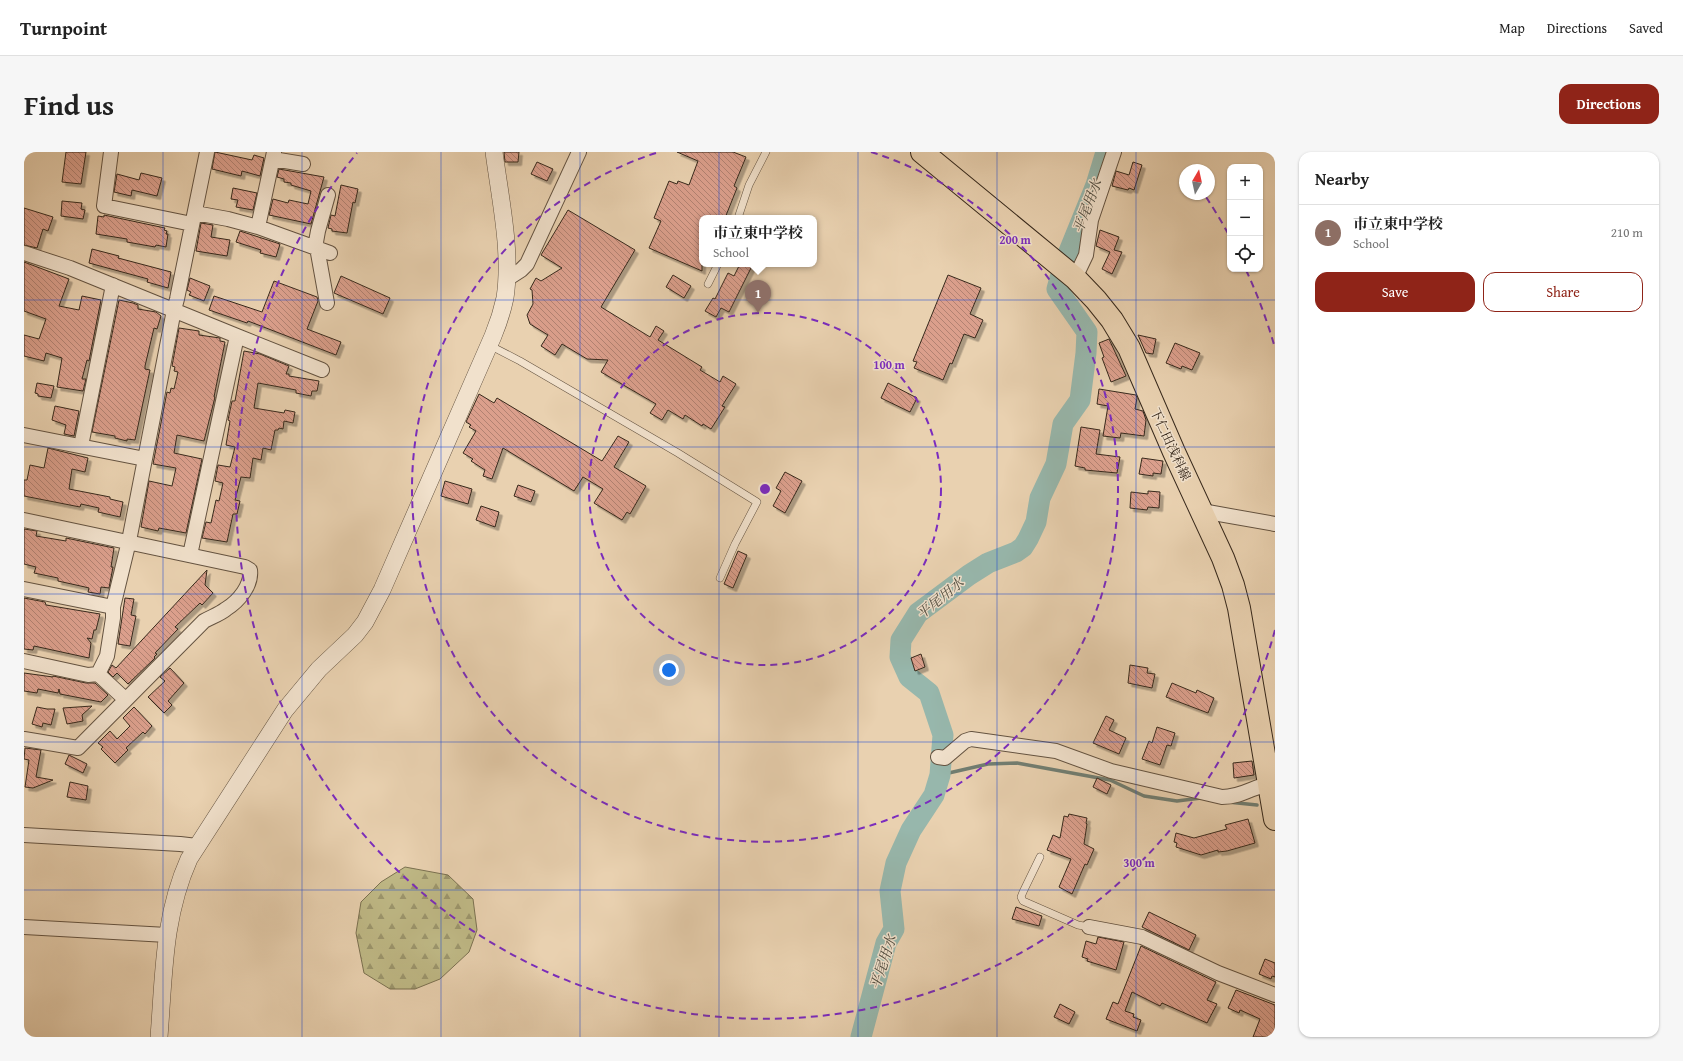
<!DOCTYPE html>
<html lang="en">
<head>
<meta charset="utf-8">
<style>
	body { margin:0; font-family:"Gentium Book Plus","Noto Serif JP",serif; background:#f6f6f6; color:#222 }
	.controls { position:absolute; right:12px; top:12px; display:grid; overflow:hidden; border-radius:8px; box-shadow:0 1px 3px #0004 }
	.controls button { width:36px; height:36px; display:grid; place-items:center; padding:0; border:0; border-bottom:1px solid #e0e0e0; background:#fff; color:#222; font:20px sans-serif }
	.compass { position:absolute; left:1155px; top:12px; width:36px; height:36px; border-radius:50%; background:#fff; box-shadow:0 1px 3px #0004; rotate:9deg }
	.you { position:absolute; left:645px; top:518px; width:14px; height:14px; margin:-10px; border:3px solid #fff; border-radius:50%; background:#1a73e8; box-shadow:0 0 0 6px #1a73e833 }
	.badge { display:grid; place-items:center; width:26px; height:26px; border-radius:50%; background:#8f2418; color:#fff; font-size:13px; font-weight:700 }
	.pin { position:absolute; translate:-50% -33px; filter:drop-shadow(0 1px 2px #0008) }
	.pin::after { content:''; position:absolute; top:21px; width:14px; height:12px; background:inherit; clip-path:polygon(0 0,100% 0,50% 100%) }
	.popup { position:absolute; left:675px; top:63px; width:118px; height:52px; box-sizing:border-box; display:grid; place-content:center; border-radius:8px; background:#fff; filter:drop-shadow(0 1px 3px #0005); font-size:13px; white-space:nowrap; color:#767676 }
	.popup b { font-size:15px; color:#222 }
	.popup::after { content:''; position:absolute; left:50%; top:100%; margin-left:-8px; border:8px solid transparent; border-top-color:#fff }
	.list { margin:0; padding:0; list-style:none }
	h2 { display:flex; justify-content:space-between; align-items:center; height:52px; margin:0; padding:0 16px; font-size:17px }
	h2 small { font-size:13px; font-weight:400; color:#767676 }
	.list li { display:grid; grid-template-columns:26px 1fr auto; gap:12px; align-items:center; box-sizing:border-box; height:56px; padding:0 16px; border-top:1px solid #e0e0e0 }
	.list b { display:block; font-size:15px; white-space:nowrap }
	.list p { margin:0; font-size:13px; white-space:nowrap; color:#767676 }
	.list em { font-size:13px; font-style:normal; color:#767676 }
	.actions { display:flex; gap:8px; padding:12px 16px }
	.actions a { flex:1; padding:9px 0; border:1px solid #8f2418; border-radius:12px; text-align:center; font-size:14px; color:#8f2418 }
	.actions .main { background:#8f2418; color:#fff }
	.icon { flex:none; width:22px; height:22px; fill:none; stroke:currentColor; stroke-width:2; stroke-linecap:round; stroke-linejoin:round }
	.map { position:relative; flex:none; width:1251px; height:885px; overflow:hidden; border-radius:12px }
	header { display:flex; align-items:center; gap:24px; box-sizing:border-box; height:56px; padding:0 20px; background:#fff; border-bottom:1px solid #e0e0e0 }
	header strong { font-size:19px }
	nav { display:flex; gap:22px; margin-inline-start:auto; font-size:14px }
	.intro { display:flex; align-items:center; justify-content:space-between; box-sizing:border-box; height:96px; padding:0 24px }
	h1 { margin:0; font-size:28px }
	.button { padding:10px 18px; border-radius:12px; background:#8f2418; color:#fff; font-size:14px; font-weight:700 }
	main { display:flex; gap:24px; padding:0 24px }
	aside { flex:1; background:#fff; border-radius:12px; box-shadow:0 1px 3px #0004 }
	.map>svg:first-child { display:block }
	.forest { fill:url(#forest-firs); stroke:#7b7151 }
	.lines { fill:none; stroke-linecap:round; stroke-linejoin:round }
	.stream { stroke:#717e72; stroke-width:3.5 }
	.river { stroke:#97b7ac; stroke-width:21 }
	.building { fill:url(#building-back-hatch); stroke:#37291c; filter:url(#shadow) }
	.service-casing { stroke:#645341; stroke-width:8 }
	.minor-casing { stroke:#645341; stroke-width:16 }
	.tertiary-casing { stroke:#645341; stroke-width:18 }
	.primary-casing { stroke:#37291c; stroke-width:24 }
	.service { stroke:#f1e1cc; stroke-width:7 }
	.minor { stroke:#f1e1cc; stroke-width:14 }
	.tertiary { stroke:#f1e1cc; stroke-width:17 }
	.primary { stroke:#e9d1b0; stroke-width:22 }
	.grid { fill:none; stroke:#1d4ed8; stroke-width:1; stroke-opacity:0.55 }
	.ring { fill:none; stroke:#7b2cbf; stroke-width:2; stroke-dasharray:7 5 }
	.labels { text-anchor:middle; stroke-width:3; stroke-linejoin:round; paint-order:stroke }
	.street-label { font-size:13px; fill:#37291c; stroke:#f1e1cc }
	.water-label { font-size:14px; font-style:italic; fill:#4f4c40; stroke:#f1e1cc }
	.centre { fill:#7b2cbf; stroke:#f1e1cc; stroke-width:2 }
	.ring-label { font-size:12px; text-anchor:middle; font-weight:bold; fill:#7b2cbf; stroke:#f1e1cc; stroke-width:3; stroke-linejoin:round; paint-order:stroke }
</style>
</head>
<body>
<header>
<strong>Turnpoint</strong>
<nav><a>Map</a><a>Directions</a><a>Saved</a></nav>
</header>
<div class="intro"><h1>Find us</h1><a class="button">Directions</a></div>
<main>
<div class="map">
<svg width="1251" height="885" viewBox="0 0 1251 885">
	<defs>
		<pattern id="forest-firs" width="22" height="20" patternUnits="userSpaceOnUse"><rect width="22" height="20" fill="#bfb986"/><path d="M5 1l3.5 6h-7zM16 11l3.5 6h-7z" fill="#9c966d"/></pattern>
		<pattern id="building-back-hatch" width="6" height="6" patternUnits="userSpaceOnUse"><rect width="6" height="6" fill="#db9f8c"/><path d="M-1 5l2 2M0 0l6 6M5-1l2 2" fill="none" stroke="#b28272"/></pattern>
		<filter id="shadow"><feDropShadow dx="3.5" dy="3.5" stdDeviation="0" flood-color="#0004"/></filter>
	</defs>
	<rect width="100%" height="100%" fill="#e9d1b0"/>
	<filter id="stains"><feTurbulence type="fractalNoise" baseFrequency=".005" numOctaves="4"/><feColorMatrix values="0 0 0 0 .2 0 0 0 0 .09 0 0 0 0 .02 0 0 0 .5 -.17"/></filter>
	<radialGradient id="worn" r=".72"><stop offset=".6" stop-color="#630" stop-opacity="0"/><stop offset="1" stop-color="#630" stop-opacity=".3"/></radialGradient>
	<path class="forest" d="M381,715L424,723L449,747L453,778L445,800L416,827L391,837H366L340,821L332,781L337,750L357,730Z"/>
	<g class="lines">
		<path class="stream" d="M916,623L964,612L993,611L1086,628L1120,644L1153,649L1177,646
			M1204,650L1233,653"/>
		<path class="river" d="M1042,107L1072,33L1082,0
			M837,885L862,791L870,777L866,739L872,711L887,678L910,643L916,623L919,583L905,541L885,525L876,505L877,488L894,461L945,423L964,411L992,400L999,395L1004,387L1012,370L1016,346L1032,312L1039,272L1056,248L1062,201L1063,180L1033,137L1036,126"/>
	</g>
	<path class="building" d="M42,0H62L57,32L38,30Z
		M191,0L228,8L230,3L240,6L236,24L218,19L217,24L188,17Z
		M480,0H495L494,10H481Z
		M653,0H709L722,5L710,34L713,36L701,66H678V119L625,96L637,69L630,66L645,29L653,32L654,29L665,33L674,9Z
		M513,10L529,17L523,29L507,22Z
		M1109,10L1118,13L1110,38L1105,36L1104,38L1088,34L1092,19L1105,23Z
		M255,17L300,25L287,72L245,63L249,47L264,51L265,48L284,52L287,39L267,33V31L260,30V27L253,25Z
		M117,21L138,26L133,44L108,38L107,44L90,40L93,22L115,28Z
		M317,33L334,37L331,51L329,50L323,81L308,79V77L304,76L307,63L311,64Z
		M209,36L233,41L229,58L212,55L214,48L207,47Z
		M38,49L58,51L57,57L61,58L59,67L37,64Z
		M0,56L29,65L24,79L19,77L13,96L0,93Z
		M544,58L611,98L577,155L626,185L632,174L640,179L634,188L678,215L676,218L696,230L699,224L712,232L698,254L701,255L687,277L679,272L678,274L661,263L659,267L644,258L638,268L626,261L632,252L577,220L584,208L563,207L538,192L531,203L517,194L524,183L506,172L503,163L509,152L508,138L506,137L512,126L517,129L538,116L517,103Z
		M80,63L141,76L140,78L143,79L142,82H144L142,95L132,93L131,95L103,90V87L72,82L74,64L80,65Z
		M177,71L189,73L187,85L206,88L203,104L172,99Z
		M1076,78L1095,85L1090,98L1098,100L1088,122L1078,117L1086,100L1072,94Z
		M216,79L256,92L252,105L236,101L237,98L212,90Z
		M68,97L95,104L94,106L147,120L144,136L123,130L124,127L65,111Z
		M0,110L45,127L35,154L55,158L58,144L77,148L65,209L63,208L58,227H62L59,239L33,235L38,206L22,201L20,209L0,204V183L15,187L22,167L0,159Z
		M716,112H729L705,160L697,156L692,165L681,159L689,146L691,147L704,121L710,124Z
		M649,123L667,134L660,146L642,135Z
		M924,123L957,136L946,162L959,168L951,186L940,182L928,212L926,211L919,228L890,216L893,210L889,209Z
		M317,124L366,146L359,162L310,141Z
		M166,126L186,134L180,149L165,143L167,140L163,138Z
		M250,129L293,145L294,149L283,177L317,190L312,203L224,169L223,171L185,158L190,144L238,160Z
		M95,148L109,151L114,153V157L132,160L137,164L133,177L130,176L121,214V217L126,218L111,288L103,287V289L91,286V284L68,280Z
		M155,176L175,179V183L196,186V189L201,190L190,245H191L180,289L153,283L150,301L178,307L162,381L135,376L134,379L117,375L125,329L148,334L152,316L129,312L143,240L146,241L147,236L150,237L154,220L150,219L151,215L148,214Z
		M1114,183L1132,187L1129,202L1122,201Z
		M1085,187L1102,224L1087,230L1078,206L1080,205L1075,191Z
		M1151,191L1176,201L1168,218L1158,214L1157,217L1142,211Z
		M220,199L236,202L265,214L262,222H265V224L295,229L293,239H288L287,244L272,241V238L234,231L230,256L260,261L261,258L271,260L269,271L260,269L259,277L255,276L254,278H251L247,298L239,296L237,308L229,306L226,326L217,325L211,348L216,349L213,362H209L203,390L178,386L182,370L187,371L192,348L195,349L199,331L191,329L194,313L206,315L211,295L202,293L206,269L204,268L208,249H211Z
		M13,231L30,234L27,246L14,244V242L11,241Z
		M864,231L893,246L886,260L857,246Z
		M1075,237L1112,243L1113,246L1111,257L1119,259L1122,268L1120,284L1097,281L1096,286L1079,284L1084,254L1073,252Z
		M455,242L470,251L473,246L578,309L594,284L605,290L590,315L622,334L606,362L603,360L598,368L570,351L579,337L559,325L550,339L479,296L468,327L459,324L461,318L447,309L449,307L439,301L452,279L445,275L447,273L442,270Z
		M31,254L55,259L50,284L40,282L42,273L28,268Z
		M1057,275L1076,278L1072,302L1096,305L1093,321L1061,318V316L1051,314Z
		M24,296L64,306L61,320L48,317L45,337L86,345V347L99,350L96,365L74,360L75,356L57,352L56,355L0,344V328H3L6,313L20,316Z
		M1118,306L1139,309L1137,322L1129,321V324L1115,322Z
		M761,320L778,329L761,361L749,354L757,339L752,336Z
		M421,329L448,337L444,352L417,344Z
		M494,333L511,339L507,350L490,344Z
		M1124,339L1136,340L1135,356L1124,355L1123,358L1106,356L1107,340L1124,342Z
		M457,354L475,360L471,375L452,368Z
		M0,377L13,379L12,384L42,389V386L90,396L87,415H89L85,436L77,435L76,442L64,440L65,436L61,435L34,429V426L10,421L12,415L0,412Z
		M714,399L723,403L709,436L700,432Z
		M183,418L181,433L189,441L178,453L176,451L151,475L154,477L131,501L133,502L130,505L131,506L104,532L93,521L89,525L84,520L88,513L92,516Z
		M0,446L21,450L22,453L76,462L72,478H70L68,487L63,486L67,491L65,506L10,494L9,498L0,497Z
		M101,446L110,447L107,463L112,464L106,494L94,492Z
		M897,502L901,515L891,519L887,506Z
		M1106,513L1124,516L1123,521L1131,522L1128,536L1104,531Z
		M146,516L160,531L144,549L148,553L140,561L124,545L141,529L136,525Z
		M0,521L29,525V524L62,531H71L84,543L77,550L36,542L35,537L34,541L14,537L13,541L0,539Z
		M1148,531L1172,541L1173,538L1190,546L1184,561L1142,545Z
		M68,554L58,563L59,569L43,572L39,556Z
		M13,555L23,557H31L27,573L19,571L18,575L8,572Z
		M110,555L128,574L121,582L119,580L102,596L104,598L91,611L77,597L79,595L74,591L86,579L93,587L106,574L99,566Z
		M1082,564L1090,568L1085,578L1102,586L1095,602L1069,591Z
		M1133,575L1151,581L1147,594L1143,593L1136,613L1118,607L1125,589L1128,591Z
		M1,596L17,598L12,625L29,628L9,636L1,635L5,608L0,607Z
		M45,603L63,612L59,621L41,612Z
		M1228,609L1230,623L1210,626L1209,611Z
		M1073,626L1087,633L1083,642L1069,635Z
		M46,630L64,634L62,648L43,645Z
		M1045,662L1063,666L1062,671L1063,672L1060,692L1070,697L1063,713L1061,712L1048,742L1035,735L1047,707L1023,698L1029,683L1036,686L1040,664L1044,665Z
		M1224,667L1231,691L1203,699L1194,700V698L1177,703L1152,695L1153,691L1150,690L1152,681L1170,686L1203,677L1201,673Z
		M992,755L1018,764L1015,774L988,767Z
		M1125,760L1172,783L1165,798L1118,775Z
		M1074,785L1100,790L1092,818L1063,809L1064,807L1058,805L1062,789L1072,792Z
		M1117,794L1192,830L1183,848L1193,852L1183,871L1138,851L1136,854L1108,840L1101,859L1110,862L1109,865L1117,868L1113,879L1082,867L1089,850L1094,852Z
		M1241,807L1251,811V825L1248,824L1247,827L1235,822Z
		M1212,838L1251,853V885H1229L1236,867L1216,858L1215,861L1204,856Z
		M1036,852L1051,860L1045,872L1030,865Z"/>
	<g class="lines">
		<g class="service-casing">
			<path id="service" d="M714,66L725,33L742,0
				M684,132L694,112
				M465,193L496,209L654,301L733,350L711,392L696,426
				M1016,705L999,740L997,745L999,749L1054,773L1065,775"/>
		</g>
		<g class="minor-casing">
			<path id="minor" d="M87,0L80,54L168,72
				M249,7L279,12
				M171,61L204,67L234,75L306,101
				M234,75L250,0
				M0,101L46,116L213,184L166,403
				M1051,126L1062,103L1067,68L1090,0
				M483,127L497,118L503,112L555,0
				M303,151L292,90L294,79L304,43
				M213,184L298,218
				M0,283L121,307
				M57,294L89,133
				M1178,359L1251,372
				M0,368L221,415L226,418C228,433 215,449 202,457C196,462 187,465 180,469L54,596L0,587
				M0,437L89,455
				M0,509L64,523L74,522L101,547
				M74,522L83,504L89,466V455L105,389L150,158L153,147L183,0
				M914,605L921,606L941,589L947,587L1032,599L1087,619L1198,645C1220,645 1232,632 1251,631
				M0,683L156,692L173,694
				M0,775L143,783
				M1065,775L1118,785L1194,821L1251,843"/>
		</g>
		<g class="tertiary-casing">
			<path id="tertiary" d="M135,885C140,823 139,765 165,707L261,558L295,517L331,483L341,470L358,438L469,184C474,172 478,160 481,146C488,100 476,46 470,0"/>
		</g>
		<g class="primary-casing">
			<path id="primary" d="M898,0L1051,126L1072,148L1088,168L1105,196L1150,300L1199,406L1209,433L1215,456L1251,667"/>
		</g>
		<use href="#service" class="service"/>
		<use href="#minor" class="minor"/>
		<use href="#tertiary" class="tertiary"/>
		<use href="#primary" class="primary"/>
	</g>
	<path class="grid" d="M139,0V885M278,0V885M417,0V885M556,0V885M695,0V885M834,0V885M973,0V885M1112,0V885M0,148H1251M0,295H1251M0,442H1251M0,590H1251M0,738H1251"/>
	<g class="ring">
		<circle cx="741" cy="337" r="176"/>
		<path d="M847 0A353 353 0 1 1 635 0"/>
		<path d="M1251 478A529 529 0 1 1 333 1M1182 45A529 529 0 0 1 1206 85M1222 118A529 529 0 0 1 1251 196"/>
	</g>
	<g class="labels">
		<g class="street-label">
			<text transform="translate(1147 292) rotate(65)" y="5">下仁田浅科線</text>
		</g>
		<g class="water-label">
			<text transform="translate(1063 54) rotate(-69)" y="5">平尾用水</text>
			<text transform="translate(916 446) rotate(-39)" y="5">平尾用水</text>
			<text transform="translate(859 810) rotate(-72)" y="5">平尾用水</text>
		</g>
	</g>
	<circle cx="741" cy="337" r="6" class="centre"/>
	<g class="ring-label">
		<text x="991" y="92">200 m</text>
		<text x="865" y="217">100 m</text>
		<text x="1115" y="715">300 m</text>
	</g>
	<rect width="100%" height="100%" filter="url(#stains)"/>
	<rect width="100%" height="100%" fill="url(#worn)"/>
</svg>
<div class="controls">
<button>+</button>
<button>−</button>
<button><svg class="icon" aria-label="locate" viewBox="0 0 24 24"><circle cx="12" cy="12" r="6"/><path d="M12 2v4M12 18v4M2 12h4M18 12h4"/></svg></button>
</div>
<svg class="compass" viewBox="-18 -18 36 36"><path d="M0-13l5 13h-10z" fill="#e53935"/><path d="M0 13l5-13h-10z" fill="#767676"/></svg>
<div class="you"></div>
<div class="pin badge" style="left:734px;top:161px;background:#8d6e63">1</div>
<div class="popup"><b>市立東中学校</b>School</div>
</div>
<aside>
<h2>Nearby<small></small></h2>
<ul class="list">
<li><span class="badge" style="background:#8d6e63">1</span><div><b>市立東中学校</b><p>School</p></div><em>210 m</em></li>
</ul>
<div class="actions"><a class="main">Save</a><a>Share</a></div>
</aside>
</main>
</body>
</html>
